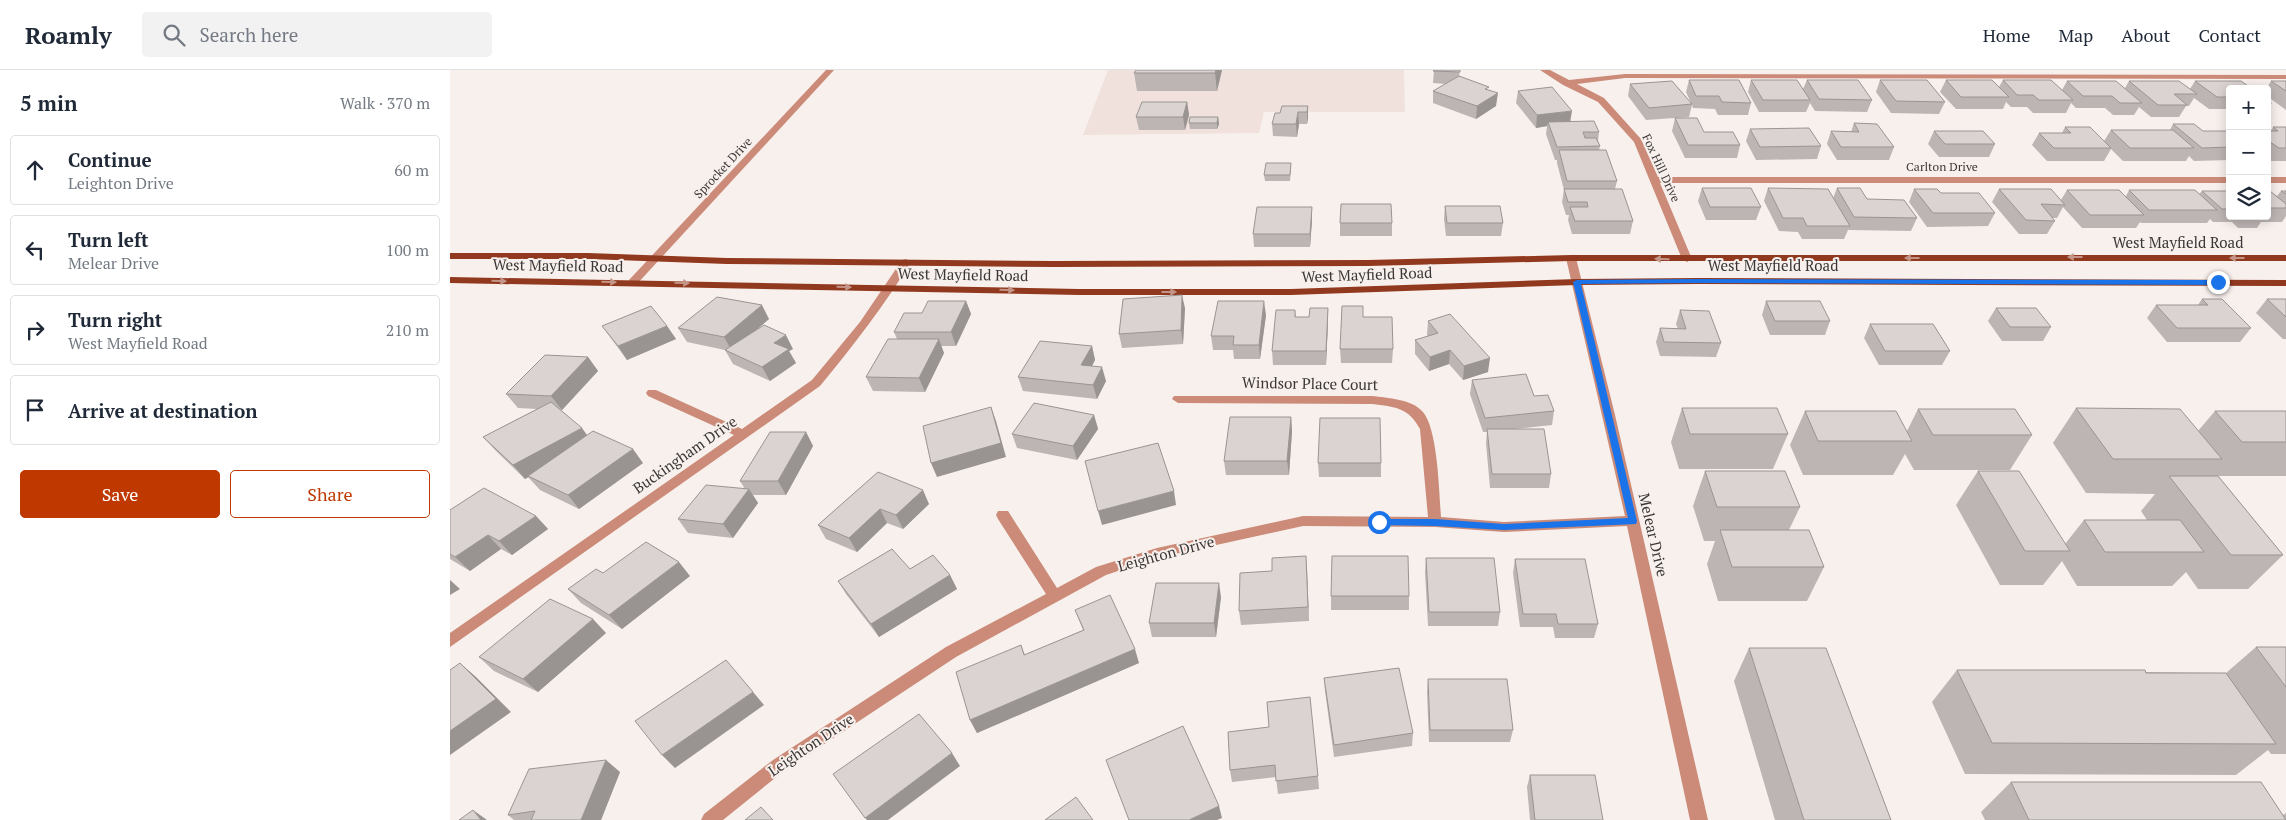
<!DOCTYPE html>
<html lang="en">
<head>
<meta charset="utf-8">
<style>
	body { margin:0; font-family:"PT Serif",serif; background:#f2f2f3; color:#1f2937 }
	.controls { position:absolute; right:15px; top:15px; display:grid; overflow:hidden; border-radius:5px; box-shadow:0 2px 12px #0003 }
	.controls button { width:45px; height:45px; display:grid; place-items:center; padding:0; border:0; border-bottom:1px solid #e0e1e3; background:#fff; color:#1f2937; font:25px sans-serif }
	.stop { position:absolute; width:15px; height:15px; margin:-11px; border:4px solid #1a73e8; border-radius:50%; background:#fff }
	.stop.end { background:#1a73e8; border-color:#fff; box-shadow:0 1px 5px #0008 }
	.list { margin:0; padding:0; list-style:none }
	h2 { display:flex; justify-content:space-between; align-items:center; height:65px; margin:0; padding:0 20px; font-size:21px }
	h2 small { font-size:16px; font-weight:400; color:#747a83 }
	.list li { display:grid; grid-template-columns:32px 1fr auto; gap:15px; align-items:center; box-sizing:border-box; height:70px; margin:0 10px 10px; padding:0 10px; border:1px solid #e0e1e3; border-radius:5px }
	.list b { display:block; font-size:19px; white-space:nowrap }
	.list p { margin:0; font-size:16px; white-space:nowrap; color:#747a83 }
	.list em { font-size:16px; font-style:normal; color:#747a83 }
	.actions { display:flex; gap:10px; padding:15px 20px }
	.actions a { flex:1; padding:11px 0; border:1px solid #bf3800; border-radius:5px; text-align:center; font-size:18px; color:#bf3800 }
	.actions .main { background:#bf3800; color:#fff }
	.icon { flex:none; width:28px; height:28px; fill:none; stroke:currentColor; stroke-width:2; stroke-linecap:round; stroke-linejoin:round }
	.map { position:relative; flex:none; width:1836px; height:750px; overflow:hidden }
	header { display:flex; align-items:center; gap:30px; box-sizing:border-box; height:70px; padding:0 25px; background:#fff; border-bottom:1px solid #e0e1e3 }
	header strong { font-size:24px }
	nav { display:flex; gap:28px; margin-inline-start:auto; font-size:18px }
	.search { width:350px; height:45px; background:#f2f2f3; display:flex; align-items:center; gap:12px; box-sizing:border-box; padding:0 18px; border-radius:5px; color:#747a83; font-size:19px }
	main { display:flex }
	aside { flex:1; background:#fff }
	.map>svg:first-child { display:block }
	.built { fill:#f1e1dc }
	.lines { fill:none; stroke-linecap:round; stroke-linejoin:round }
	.minor { fill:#cb8b78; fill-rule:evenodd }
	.major { fill:#91391e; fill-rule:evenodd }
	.wall { fill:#bcb5b4 }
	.shaded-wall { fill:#999492 }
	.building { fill:#dbd3d1; stroke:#999492 }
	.oneway { fill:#c49486 }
	.route { fill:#1a73e8 }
	.labels { text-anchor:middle; stroke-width:4; stroke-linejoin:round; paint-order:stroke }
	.far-street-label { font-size:12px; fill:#3a3736; stroke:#f8f0ed }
	.street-label { font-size:15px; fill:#3a3736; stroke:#f8f0ed }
</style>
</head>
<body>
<header>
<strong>Roamly</strong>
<div class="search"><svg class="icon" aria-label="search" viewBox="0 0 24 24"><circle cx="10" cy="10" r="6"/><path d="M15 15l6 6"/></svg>Search here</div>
<nav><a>Home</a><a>Map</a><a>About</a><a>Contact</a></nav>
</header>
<main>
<aside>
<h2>5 min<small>Walk · 370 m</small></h2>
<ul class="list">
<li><svg class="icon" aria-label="ahead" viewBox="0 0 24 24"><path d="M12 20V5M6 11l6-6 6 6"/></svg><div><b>Continue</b><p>Leighton Drive</p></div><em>60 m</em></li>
<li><svg class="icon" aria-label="left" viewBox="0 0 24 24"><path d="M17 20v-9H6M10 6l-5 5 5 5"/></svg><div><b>Turn left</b><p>Melear Drive</p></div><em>100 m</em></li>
<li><svg class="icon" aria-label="right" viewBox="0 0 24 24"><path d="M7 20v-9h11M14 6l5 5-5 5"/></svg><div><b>Turn right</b><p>West Mayfield Road</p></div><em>210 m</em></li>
<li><svg class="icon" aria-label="arrive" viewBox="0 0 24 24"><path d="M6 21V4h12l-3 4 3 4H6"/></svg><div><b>Arrive at destination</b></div></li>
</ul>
<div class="actions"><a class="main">Save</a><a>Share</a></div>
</aside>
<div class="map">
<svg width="1836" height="750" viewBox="0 0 1836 750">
	<rect width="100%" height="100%" fill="#f8f0ed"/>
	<path class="built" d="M658,0H954L955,42H814L809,63L633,65Z"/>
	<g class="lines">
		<path class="minor" d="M376,0H384L187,214H179V210Z
			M1090,0H1100L1119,10L1175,4L1836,5V9L1175,8L1127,14L1154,28L1191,69L1208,107H1780V113H1210L1242,189L1237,192L1232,189L1184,72L1148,32L1113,15Z
			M1817,107H1836V113H1817Z
			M1121,185L1126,188L1165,345L1258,750H1240L1177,456L1054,462L985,457L853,456L707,488L656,505L506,587L335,700L273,750H251L254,744L323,690L496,577L596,524L548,449L546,445L548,441H558L607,518L646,497L707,478L853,446L978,447L970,359C958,337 945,337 922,334L728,333L722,329L724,326H922C938,328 962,329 973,342C988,360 989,422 991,447L1054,452L1175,446L1116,188Z
			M456,189L461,192C434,236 403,276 370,316L0,577V563L284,365L198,326L196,323L198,320H206L292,359L362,310L410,252L452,190Z"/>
		<path class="major" d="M0,183H138L277,188L604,191L918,190L1121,185H1836V191H1121L918,196L604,197L277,194L138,189H0Z
			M0,207L629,219H841L1127,209L1248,208L1836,210V216L1248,214L1127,215L841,225H629L0,213Z"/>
	</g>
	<path class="wall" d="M772,0L767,21H687L684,3Z
		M984,0H1010L1009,6L1039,20L1046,36L1026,49L983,33V21L996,14L983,13Z
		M1239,10L1301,33L1298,45H1268L1265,39L1243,38L1242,35L1239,47L1196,50L1178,26L1180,14L1241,33L1236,22Z
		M1301,10L1353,19L1357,10L1422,30L1417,42L1365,41L1360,33L1356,42H1309L1298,22Z
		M1430,10L1495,32L1489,44L1441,43L1426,22Z
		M1496,10L1549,17L1553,10L1612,20L1617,11L1675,18L1679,11L1740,19L1745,11L1780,19V39H1759L1744,28L1739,36H1736L1729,47H1701L1689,37L1684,45H1663L1655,38H1626L1621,33L1616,43H1583L1577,37H1561L1556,32L1553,39H1506L1490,22Z
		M1821,11H1836V40L1817,26V19H1816Z
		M1068,21L1121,51L1149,62L1148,71L1150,76L1149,80L1167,111L1165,119L1183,151L1180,164H1122L1118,150L1119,145H1116L1112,132L1114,120L1107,93V90H1105L1096,64L1097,56L1086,58L1066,33Z
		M1817,30L1822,33L1817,39Z
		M737,32L739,45L735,60H689L686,47Z
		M858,36V48L857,54H849L847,67L823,66L822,54L830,43Z
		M768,47L769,54L767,59H740L739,53Z
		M1225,48L1254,62L1290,75L1287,88H1235L1222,61Z
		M1404,53L1444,77L1439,90H1387L1377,74L1381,61L1401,62Z
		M1723,54L1753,61H1780V90L1744,91L1739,86L1736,91H1673L1661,79L1654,91H1597L1582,75L1589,63H1612L1615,57L1654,71L1661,60H1720Z
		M1823,57H1836V91H1820L1817,89V61H1821Z
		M1300,59L1371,76L1367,89L1306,90L1296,71Z
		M1484,61L1545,74L1539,87H1489L1478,74Z
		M841,93V99L840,111H815L814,105Z
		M1252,118L1311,137L1306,150H1256L1248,131Z
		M1318,118L1383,128L1387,118L1467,148L1461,161L1399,160H1398L1394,169H1352L1348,162L1329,161L1314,131Z
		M1464,119L1491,123L1545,143L1538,156L1477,157L1459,132Z
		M1549,119L1611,130L1617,120L1676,126L1679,120L1749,124L1752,121H1780V146H1817V121L1827,126L1831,121H1836V146L1832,152H1811L1807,158H1788L1782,152H1763L1760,149L1757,153H1691L1690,152L1686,158H1632L1613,137L1607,148H1602L1605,151L1597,164H1569L1542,132Z
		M995,136L1053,153L1051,166H996L994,149Z
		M862,150L860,177H804L803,164Z
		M890,153H942V166H890Z
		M1752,229L1801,258L1790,272H1717L1697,248L1706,235H1748Z
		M1817,229H1836V269H1833L1806,243Z
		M516,231L521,244L506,276H491L494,283L475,322L423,321L416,307L447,269L444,262L472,243Z
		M1316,231L1380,251L1375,265H1320L1312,245Z
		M735,238L733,274L672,278L669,264Z
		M878,238V252L876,295H823L822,281L845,240L846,247H859Z
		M1546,238L1601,257L1593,271H1552L1538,251Z
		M1230,240L1271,273L1266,287L1210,286L1206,272L1210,258L1228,259L1226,254Z
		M816,245L810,289H784L783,280H763L761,266Z
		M913,247L943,279L942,293H891L890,279Z
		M319,249L305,261L343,279L339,281L346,293L320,311L283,294L275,280L237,272L228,258Z
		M978,251L1038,302L1013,310L999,294L979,301L965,284V270L978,266L977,265Z
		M1420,254L1500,281L1492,295H1429L1414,268Z
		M152,256H217L226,269L177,290Z
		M642,276L645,290L642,296L656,311L647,329L573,321L568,307Z
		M138,287L148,301L112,340H111L137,366L193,393L129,439L90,420L78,407L75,409L46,381L33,367L87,339L68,338L56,324Z
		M1022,310L1084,326L1104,341L1102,355L1065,359L1101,404L1099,418H1040L1036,373L1037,362H1033L1020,324Z
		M1232,338L1338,364L1323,399H1229L1221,372Z
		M1626,338L1748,361L1765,341H1836V406H1768L1833,485L1798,519H1748L1736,502L1722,516H1627L1612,491L1593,515H1550L1506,435L1528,401L1615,474L1634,450H1697L1691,441L1705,424L1636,423L1603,373Z
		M1468,339L1582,365L1560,400H1464L1455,384L1443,405H1353L1340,375L1355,341L1457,361Z
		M644,345L648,359L627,390L567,378L562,364Z
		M841,347L842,361L839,405H776L774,391Z
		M356,362L363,376L336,425H303L308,433L283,468L238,463L228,449L295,419L290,411Z
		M868,393H931V407H869Z
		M1255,401L1350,437L1339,460L1374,497L1357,531H1268L1257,494L1265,471H1254L1243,436Z
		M428,402L479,434L453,459L437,453L407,482L376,469L368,455Z
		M0,440L86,446L98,459L62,485L51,479L20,501L0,489Z
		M856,486L859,551L791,555L789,541L822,501Z
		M976,488L1050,542L1048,556H978L975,502Z
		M1065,489L1148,554L1144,568H1105L1103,557H1070L1063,503Z
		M460,499L500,505L507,519L429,567L396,524L388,511Z
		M153,503L240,506L172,559L131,533L118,519Z
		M881,526H959V540H881Z
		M771,527L766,567H702L699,553Z
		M625,540L689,593L527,663L520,650L571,575L575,585L633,560Z
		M156,563L88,622L44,601L29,587Z
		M1806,577H1836V684H1821L1818,680L1786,705L1515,704L1482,632L1507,600L1776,603Z
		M1299,578L1441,750H1325L1284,611Z
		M874,608L963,663L962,676L884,687L875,621Z
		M978,609L1063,660L1060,672H979L977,622Z
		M778,662L868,706L869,719L828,724L826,707L782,712L780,700Z
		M170,702L151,750H64L58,745Z
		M1080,705L1153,750H1080L1077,717Z
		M1561,712L1833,745L1836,743V750H1535L1531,742Z"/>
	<path class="shaded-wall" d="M766,0H772L767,21L765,3Z
		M1048,23L1046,36L1026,49L1027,36Z
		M737,32L739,45L735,60L733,47Z
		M858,36V48L857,54V42Z
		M1122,41L1120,53L1098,52L1097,56L1086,58L1087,45Z
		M848,42L849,54L847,67L846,54Z
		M768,47L769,54L767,59V53Z
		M862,137V150L860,177V164Z
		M732,225L735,238L733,274L731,260Z
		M516,231L521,244L506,276L501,262Z
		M814,231L816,245L810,289L809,275Z
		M312,235L319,249L282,281L274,267Z
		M878,238V252L876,295V281Z
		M217,256L226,269L177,290L168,276Z
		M336,265L343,279L339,281L346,293L320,311L312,297L324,273Z
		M489,269L494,283L475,322L469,308Z
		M642,276L645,290L635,309L631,295Z
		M1000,280L999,294L979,301L980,287Z
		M138,287L148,301L112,340L101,326Z
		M1040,288L1038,302L1013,310L1014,296Z
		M652,297L656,311L647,329L643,315Z
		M541,337L546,351L556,387L487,407L481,393Z
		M644,345L648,359L627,390L623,376Z
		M841,347L842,361L839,405L837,391Z
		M132,358L142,372L75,409L63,395Z
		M356,362L363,376L336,425L328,411Z
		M183,379L193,393L129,439L118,425Z
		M299,419L308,433L283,468L273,454Z
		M473,420L479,434L453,459L446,445Z
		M724,421L726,435L652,455L648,441Z
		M430,439L437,453L407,482L399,468Z
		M86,446L98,459L62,485L49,471Z
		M38,465L51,479L20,501L5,487Z
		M856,486L857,500L859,551L858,537Z
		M229,492L240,506L172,559L159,545Z
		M500,505L507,519L429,567L421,554Z
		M0,510L10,519L0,525Z
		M769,513L771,527L766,567L764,553Z
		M143,549L156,563L88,622L73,609Z
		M685,579L689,593L527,663L520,650Z
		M10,593L26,607L61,642L0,685V661Z
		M303,622L314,635L225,698L212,685Z
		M502,683L510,696L438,750H417L415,748Z
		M156,690L170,702L151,750H131Z
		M769,736L772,748L767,750H739Z
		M23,740L37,750H31Z"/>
	<path class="building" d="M686,0H766L765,3H684Z
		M984,0H1010V2L983,1Z
		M1009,6L1039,17L1035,19L1048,23L1027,36L983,21Z
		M1239,10H1289L1301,33L1272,32L1269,26H1246Z
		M1301,10H1347L1360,30H1313Z
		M1357,10H1408L1422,30L1369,29Z
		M1430,10H1477L1495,32L1446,31Z
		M1496,10H1542L1559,27H1511Z
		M1553,10H1601L1623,30H1589L1583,25H1567Z
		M1222,11L1242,34L1199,38L1180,14Z
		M1617,11H1666L1692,33H1670L1662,26H1633Z
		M1679,11H1729L1747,24H1724L1737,35H1708Z
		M1745,11H1791L1802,19H1780V27H1767Z
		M1821,11H1836V21Z
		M1102,17L1122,41L1087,45L1068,21Z
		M692,32H737L733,47H686Z
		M832,36H858L857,42H848L846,54H822L825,43H830Z
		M740,47H768L767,53H739Z
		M1225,48H1247L1254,62H1283L1290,75H1238Z
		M1144,51L1149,62H1133L1135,68H1146L1150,76L1107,77L1098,52Z
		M1404,53L1427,54L1444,77H1391L1381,61L1409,62Z
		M1723,54H1744L1753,61H1780V77L1752,78Z
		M1615,57H1640L1661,78H1604L1589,63H1621Z
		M1823,57H1836V78H1829L1817,70V61H1828Z
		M1359,58L1371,76L1310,77L1300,59Z
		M1661,60H1723L1744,78H1680Z
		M1484,61H1533L1545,74H1495Z
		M1109,80H1156L1167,111H1117Z
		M816,93H841L840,105H814Z
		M1252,118H1301L1311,137H1260Z
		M1318,118L1378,119L1400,156H1357L1353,148H1333Z
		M1387,118H1410L1417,129L1454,130L1467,148L1404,147Z
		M1114,119H1172L1183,151H1125L1120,137H1138L1137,132H1118Z
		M1464,119H1487L1491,123H1529L1545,143H1483Z
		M1549,119H1601L1615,135L1591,134L1605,151L1576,150Z
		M1617,120H1669L1694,145H1640Z
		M1679,120H1745L1767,140H1699Z
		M1752,121H1780V139H1772Z
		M1817,121H1820L1836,134V138H1817Z
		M1831,121H1836V124Z
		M891,134H941L942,153H890Z
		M995,136H1050L1053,153H997Z
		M807,137H862L860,164H803Z
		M732,225L731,260L669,264L673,229Z
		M267,227L312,235L274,267L228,258Z
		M1752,229H1772L1801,258H1727L1706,235H1758Z
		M1817,229H1836V247Z
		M478,231H516L501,262H444L454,243H472Z
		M768,231H814L809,275H783L784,266H761Z
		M1316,231H1370L1380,251H1325Z
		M201,236L217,256L168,276L152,256Z
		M892,236H913V247H942L943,279H890Z
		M860,238H878L876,281H822L826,240H845V247H859Z
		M1546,238H1586L1601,257H1560Z
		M1230,240L1259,241L1271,273L1214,272L1210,258L1236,259Z
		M1000,244L1040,288L1014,296L1000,280L980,287L965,270L988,263L978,251Z
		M1420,254H1483L1500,281H1435Z
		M314,255L336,265L324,273L339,279L312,297L275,280Z
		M438,269H489L469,308L416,307Z
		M590,271L642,276L631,295L652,297L643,315L568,307Z
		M95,285L138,287L101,326L56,324Z
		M1076,304L1084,326L1098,325L1104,341L1035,348L1022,310Z
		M101,332L132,358L63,395L33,367Z
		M584,333L644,345L623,376L562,364Z
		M541,337L551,373L481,393L473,356Z
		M1232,338H1327L1338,364H1240Z
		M1626,338L1730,339L1772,389H1663Z
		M1468,339H1565L1582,365H1483Z
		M1355,341H1446L1462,371H1368Z
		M1765,341H1836V372H1792Z
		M780,347H841L837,391H774Z
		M870,348H930L931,393H868Z
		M1037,359H1094L1101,404H1042Z
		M143,361L183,379L118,425L78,406Z
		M320,362H356L328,411H290Z
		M708,373L724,421L648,441L635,391Z
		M1255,401H1335L1350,437H1267Z
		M1528,401H1569L1620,481H1575Z
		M428,402L473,420L446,445L430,439L399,468L368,455Z
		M1719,406H1768L1833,485H1781Z
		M256,415L299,419L273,454L228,449Z
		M34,418L86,446L49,471L38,465L5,487L0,484V440Z
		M1634,450H1730L1754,482H1655Z
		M1270,460H1359L1374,497H1282Z
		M196,472L229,492L159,545L118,519L146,499L153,503Z
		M442,479L460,499L483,485L500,505L421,554L388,511Z
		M856,486L858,537L789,541L790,503L822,501V488Z
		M882,486H958L959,526H881Z
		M976,488H1044L1050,542H979Z
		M1065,489H1135L1148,554H1108L1106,544H1073Z
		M706,513H769L764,553H699Z
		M660,525L685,579L520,650L506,602L571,575L574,585L634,560L625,540Z
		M100,529L143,549L73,609L29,587Z
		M1806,577H1836V617Z
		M1299,578H1376L1441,750H1354Z
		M276,590L303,622L212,685L185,651Z
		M10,593L46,629L0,661V600Z
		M949,598L963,663L884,675L874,608Z
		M1507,600H1695L1696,603H1776L1826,674L1542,673Z
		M978,609H1057L1063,660H980Z
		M860,627L868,706L826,711L825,695L780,700L778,662L819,657L817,632Z
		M469,644L502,683L415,748L383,704Z
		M733,656L769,736L739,750H679L656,690Z
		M156,690L131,750H81L85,741L58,745L79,699Z
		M1080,705H1145L1153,750H1085Z
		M1561,712H1811L1836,750H1579Z
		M626,727L643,750H595Z
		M311,737L323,750H295Z
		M23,740L31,750H9Z"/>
	<defs><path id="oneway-solid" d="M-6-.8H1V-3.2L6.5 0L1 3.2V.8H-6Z" transform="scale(1.25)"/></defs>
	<g class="oneway">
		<use href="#oneway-solid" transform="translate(1625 187) rotate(-180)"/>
		<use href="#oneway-solid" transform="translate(1462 188) rotate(180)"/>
		<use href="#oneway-solid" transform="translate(1787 188) rotate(-180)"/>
		<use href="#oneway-solid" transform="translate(1212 189) rotate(-179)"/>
		<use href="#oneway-solid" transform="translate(49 211) rotate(1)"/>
		<use href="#oneway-solid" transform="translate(159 212) rotate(1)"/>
		<use href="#oneway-solid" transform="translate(232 213) rotate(1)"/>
		<use href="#oneway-solid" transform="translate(394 217) rotate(1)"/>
		<use href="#oneway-solid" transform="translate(557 220) rotate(1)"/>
		<use href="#oneway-solid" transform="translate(719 222)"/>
	</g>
	<path class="route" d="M1248,209L1768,210L1771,212L1768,215L1248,213L1131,214L1187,451L1186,454L1054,460L985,456L926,455L925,452L929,449H985L1054,454L1178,448L1123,212L1127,210Z"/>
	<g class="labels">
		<g class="far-street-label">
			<text x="1492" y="101">Carlton Drive</text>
			<text transform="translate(273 98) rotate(-47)" y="4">Sprocket Drive</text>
			<text transform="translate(1211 98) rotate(65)" y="4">Fox Hill Drive</text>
		</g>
		<g class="street-label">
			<text x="1728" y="178">West Mayfield Road</text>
			<text transform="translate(108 196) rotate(1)" y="5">West Mayfield Road</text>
			<text x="1323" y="201">West Mayfield Road</text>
			<text transform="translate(513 205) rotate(1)" y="5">West Mayfield Road</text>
			<text transform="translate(917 205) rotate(-2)" y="5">West Mayfield Road</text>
			<text transform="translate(860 314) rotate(1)" y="5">Windsor Place Court</text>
			<text transform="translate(235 385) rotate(-35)" y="5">Buckingham Drive</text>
			<text transform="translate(1203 465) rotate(77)" y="5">Melear Drive</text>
			<text transform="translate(716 484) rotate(-15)" y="5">Leighton Drive</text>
			<text transform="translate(361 675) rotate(-34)" y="5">Leighton Drive</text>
		</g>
	</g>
</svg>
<div class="controls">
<button>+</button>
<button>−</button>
<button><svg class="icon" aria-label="layers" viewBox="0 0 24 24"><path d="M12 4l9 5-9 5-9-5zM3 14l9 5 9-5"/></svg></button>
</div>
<div class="stop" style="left:929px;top:452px"></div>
<div class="stop end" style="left:1768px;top:212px"></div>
</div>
</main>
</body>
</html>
